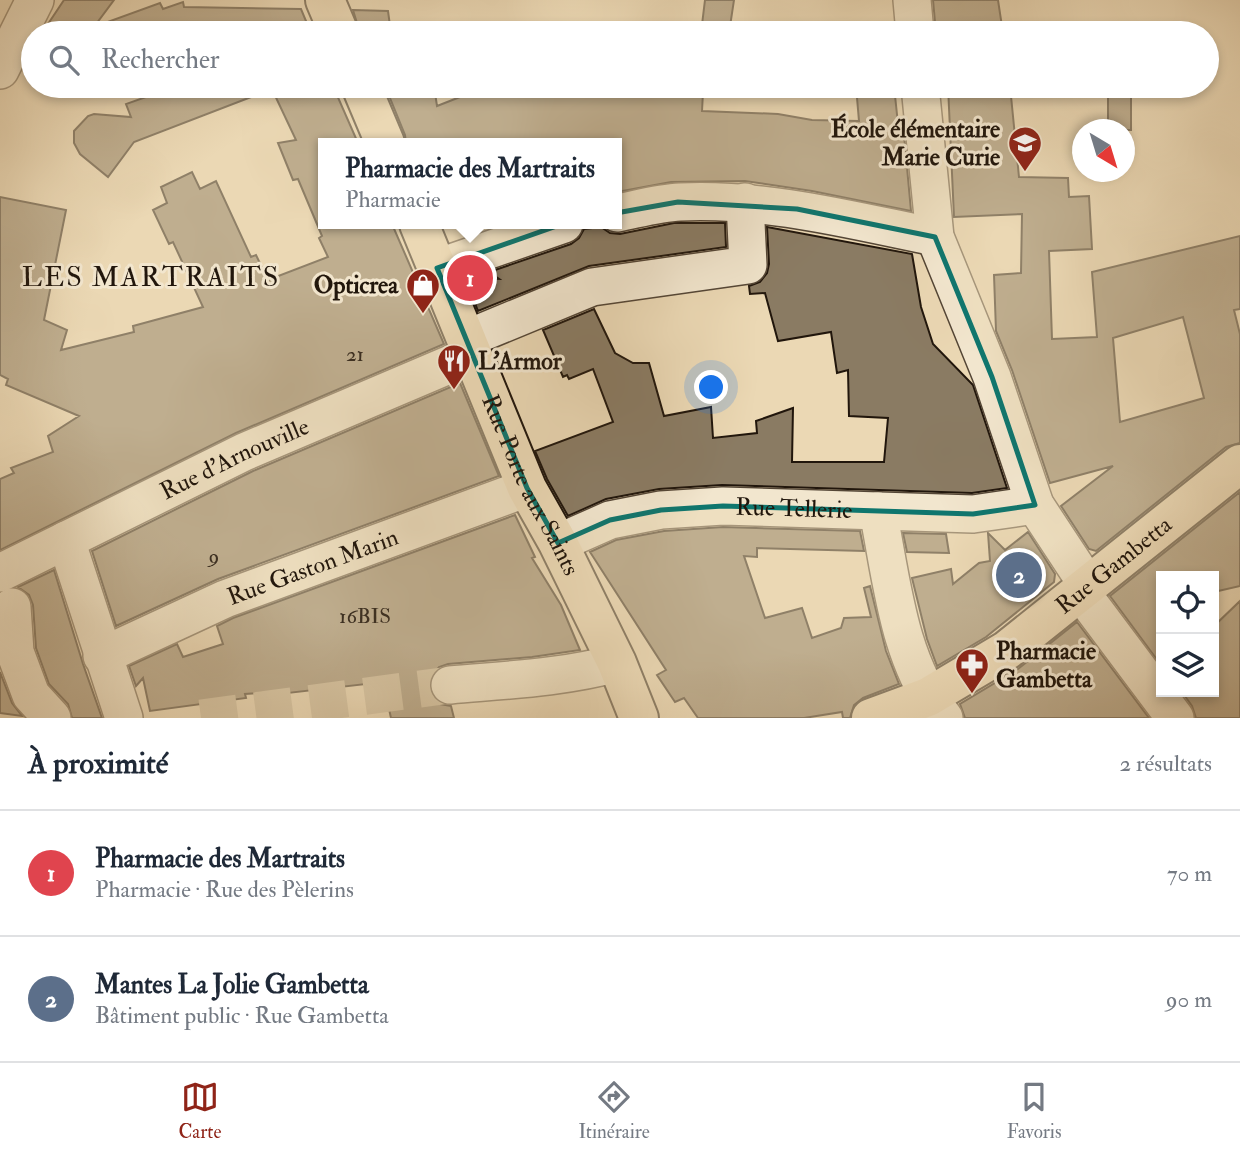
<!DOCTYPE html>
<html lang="fr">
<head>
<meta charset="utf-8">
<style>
	body { margin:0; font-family:"IM FELL Double Pica",serif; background:#f2f2f3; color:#1f2937 }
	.controls { position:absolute; right:21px; bottom:21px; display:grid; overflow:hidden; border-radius:0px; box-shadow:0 4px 10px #0003 }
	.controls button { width:63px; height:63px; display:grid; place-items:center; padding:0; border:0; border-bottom:2px solid #e0e1e3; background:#fff; color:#1f2937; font:35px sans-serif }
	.compass { position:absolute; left:1072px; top:119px; width:63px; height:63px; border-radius:50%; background:#fff; box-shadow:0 4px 10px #0003; rotate:142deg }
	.you { position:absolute; left:712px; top:388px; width:24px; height:24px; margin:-18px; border:5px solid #fff; border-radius:50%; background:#1a73e8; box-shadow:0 0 0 10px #1a73e833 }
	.badge { display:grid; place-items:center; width:46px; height:46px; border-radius:50%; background:#8f2418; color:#fff; font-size:23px; font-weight:700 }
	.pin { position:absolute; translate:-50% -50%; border:4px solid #fff; box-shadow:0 2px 7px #0006 }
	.popup { position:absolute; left:318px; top:138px; width:304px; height:91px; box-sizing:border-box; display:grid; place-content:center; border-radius:0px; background:#fff; filter:drop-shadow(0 2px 5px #0005); font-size:23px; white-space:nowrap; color:#747a83 }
	.popup b { font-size:26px; color:#1f2937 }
	.popup::after { content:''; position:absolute; left:50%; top:100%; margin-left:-14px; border:14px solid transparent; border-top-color:#fff }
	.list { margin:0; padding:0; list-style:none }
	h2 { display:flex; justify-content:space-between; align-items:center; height:91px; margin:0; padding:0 28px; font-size:30px }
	h2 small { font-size:23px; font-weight:400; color:#747a83 }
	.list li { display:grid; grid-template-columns:46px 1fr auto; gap:21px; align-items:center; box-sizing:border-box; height:126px; padding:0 28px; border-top:2px solid #e0e1e3 }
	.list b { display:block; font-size:26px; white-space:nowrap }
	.list p { margin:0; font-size:23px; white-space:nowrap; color:#747a83 }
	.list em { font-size:23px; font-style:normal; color:#747a83 }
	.icon { flex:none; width:38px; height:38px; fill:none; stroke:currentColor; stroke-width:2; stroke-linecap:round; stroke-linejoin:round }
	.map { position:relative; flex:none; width:1240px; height:718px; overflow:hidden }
	.search { position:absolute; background:#fff; box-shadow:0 4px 10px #0003; left:21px; right:21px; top:21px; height:77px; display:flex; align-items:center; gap:18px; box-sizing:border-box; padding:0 24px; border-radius:38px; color:#747a83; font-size:26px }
	.sheet { height:343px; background:#fff }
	nav { display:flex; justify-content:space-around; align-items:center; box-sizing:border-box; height:98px; border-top:2px solid #e0e1e3; background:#fff; font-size:19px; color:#747a83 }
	nav a { display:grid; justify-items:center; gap:4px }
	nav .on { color:#8f2418 }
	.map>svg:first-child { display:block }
	.building { fill:#8a7b63; stroke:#21160c; stroke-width:2; fill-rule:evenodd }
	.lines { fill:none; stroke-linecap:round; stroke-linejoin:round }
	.minor-tunnel { stroke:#c3b192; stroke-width:37; stroke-dasharray:37 18; stroke-linecap:butt }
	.minor-casing { stroke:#544636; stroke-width:40 }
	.major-casing { stroke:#21160c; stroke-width:42 }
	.minor { stroke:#f2e6ce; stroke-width:37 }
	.major { stroke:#ebd8b4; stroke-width:38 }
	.marked { fill:none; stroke:#0f766e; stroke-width:5; stroke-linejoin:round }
	.labels { text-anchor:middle; stroke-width:6; stroke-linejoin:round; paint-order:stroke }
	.number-label { font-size:21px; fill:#3b2f22 }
	.poi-label { font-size:24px; font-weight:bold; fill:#21160c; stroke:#f2e6ce; text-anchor:end }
	.street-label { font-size:24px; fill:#21160c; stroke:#f2e6ce }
	.quarter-label { font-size:28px; letter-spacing:2px; fill:#21160c; stroke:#f2e6ce }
</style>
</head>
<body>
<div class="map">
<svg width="1240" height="718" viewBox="0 0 1240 718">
	<rect width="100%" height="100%" fill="#ebd8b4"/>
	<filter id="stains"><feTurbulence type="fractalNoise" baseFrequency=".00286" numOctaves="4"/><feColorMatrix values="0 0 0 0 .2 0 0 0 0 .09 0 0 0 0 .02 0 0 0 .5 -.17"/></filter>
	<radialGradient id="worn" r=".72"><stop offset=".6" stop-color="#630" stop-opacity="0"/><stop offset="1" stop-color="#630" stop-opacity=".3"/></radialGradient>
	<path class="building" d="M64,0H114L94,27L160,3L163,9L183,2L184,7L301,9L311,33H42Z
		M705,0H734L729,33H701Z
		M933,0H998L1003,33H936Z
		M353,10L388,11L391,33H360Z
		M177,86H333L358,143H323V224H392L444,344L236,433L0,550V479L14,473L11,468L53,452L48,436L79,416L6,385L8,379L0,375V197L66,210L44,320L67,330L61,350L134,332L133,326L203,307L173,242L169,244L153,210L167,203L161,187L192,172L200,189L216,181L251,257L256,255L268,280L328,257L319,238L322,236L298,179L293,180L278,143L296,140L271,87L272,89L134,142L108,177L80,154L74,143V131L88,116L94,114L131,117L126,104Z
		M385,86H434L437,106L488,86H687L698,88V91L703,92L702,111L778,114L812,120L859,121L856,86H894L898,124H903L911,211L812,191L745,181L671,182L617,192V143H406L405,135Z
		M948,86H1010L1019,177L1068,178L1069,197L1089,196L1092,249L1049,251L1052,339L1097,337L1092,272L1240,236V309L1234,310L1240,334V443L1226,447L1096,551L1089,549L1061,506L1113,466L1050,483L1012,370L996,331L994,275L1021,273L1022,214L954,217ZM1183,317L1204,398L1120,422L1113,338Z
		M1108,86H1131V130H1108Z
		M674,223H725L726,247L589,266L478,311L466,280L472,278L499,279L489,272L571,244L579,238L584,229L601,227L610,233L620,234Z
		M767,227L912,254L921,307L933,344L973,385L1007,488L972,493L722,485L659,489L606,499L568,516L547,479L535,451L613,422L593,369L569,379L567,375L563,377L543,330L594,309L615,353L633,363H649L664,416L711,407L713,438L757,433L756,421L793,408L792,462H884L888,418L849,416L848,370L837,373L831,332L778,341L765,293L750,294L749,286L760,282L767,273L769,264Z
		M460,383L499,476L218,579L116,626L92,551L253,471Z
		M1240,492V586L1214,592V576H1161V665L1110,596Z
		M515,515L535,557L532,558L561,605L580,650L532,657L448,664L439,667L431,677L429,687L433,697L440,704L451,706L454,718H391L383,682L288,693V691L245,694L246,698L150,711L143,678L136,686L129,666L177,644L183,657L223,644L217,626L233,618Z
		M723,527L860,531L864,551L757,548V557L744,556L765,618L802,608L812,638L841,628L844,618L871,617L864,588L870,586L886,651L899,684L863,698L854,705L850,718H843L842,712L804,718H698L684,698L675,702L657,675L666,670L590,552L616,540L664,531Z
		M1028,532L1055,574L1054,582L986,637L937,666L927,639L912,578L951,569L953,584L979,563L990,561L988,533L1005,550Z
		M903,533L946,534L949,553L907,552Z
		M54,570L83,664L102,718H72L68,704L49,684L36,648L33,605L29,595L18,587Z
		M1240,601V718H1196L1192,706L1182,692H1214V626Z
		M1077,622L1149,718H965L960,704L1018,669Z
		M0,672L12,703L22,716L0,713Z"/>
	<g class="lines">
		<path class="minor-tunnel" d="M201,718L450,685"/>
		<g class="minor-casing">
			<g id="minor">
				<path d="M912,0L915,33"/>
				<path d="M0,70L35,0"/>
				<path d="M920,86L935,237L992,377L1035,505L1087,584"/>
				<path d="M617,213C638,209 659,203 680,202C767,198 851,220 935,237"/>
				<path d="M437,268L564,224"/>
				<path d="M466,339L592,287L748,265L745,202"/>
				<path d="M878,511C892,581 898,660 944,718"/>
				<path d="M66,540L124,718"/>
				<path id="s1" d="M558,543L610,520L661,510L723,506L973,514L1035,505"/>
				<path id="s2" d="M0,573L244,452L472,355"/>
				<path d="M1080,591L1175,718"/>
				<path d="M12,607L15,652L31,695L52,718"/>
				<path id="s3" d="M102,656L225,599L527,488"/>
				<path d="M450,685C506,680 562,678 617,663"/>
			</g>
		</g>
		<g class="major-casing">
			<g id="major">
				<path d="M325,0L339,33"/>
				<path d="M361,86L385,143"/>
				<path id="s4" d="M419,224L527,488L558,543L617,663L639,718"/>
				<path id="s5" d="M871,718L928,697L1007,650L1240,464"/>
			</g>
		</g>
		<use href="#minor" class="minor"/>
		<use href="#major" class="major"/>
	</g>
	<path d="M0 0H1240V718H0ZM678,202L797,209L935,237L992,377L1035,505L973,514L723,506L661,510L610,520L558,543L527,488L437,268L571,221Z" fill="#ebd8b4" fill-opacity=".55" fill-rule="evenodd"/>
	<path class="marked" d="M678,202L797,209L935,237L992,377L1035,505L973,514L723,506L661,510L610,520L558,543L527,488L437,268L571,221Z"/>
	<defs>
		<g id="school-pin" transform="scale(1.75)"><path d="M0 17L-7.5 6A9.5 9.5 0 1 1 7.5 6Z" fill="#8f2418" stroke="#f2e6ce"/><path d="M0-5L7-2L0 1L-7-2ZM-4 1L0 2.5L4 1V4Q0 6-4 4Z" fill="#fff"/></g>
		<g id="shop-pin" transform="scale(1.75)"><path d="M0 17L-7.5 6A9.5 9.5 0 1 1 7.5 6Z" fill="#8f2418" stroke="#f2e6ce"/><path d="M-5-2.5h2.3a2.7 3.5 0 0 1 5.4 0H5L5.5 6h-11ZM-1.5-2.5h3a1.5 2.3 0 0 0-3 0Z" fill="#fff"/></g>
		<g id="restaurant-pin" transform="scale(1.75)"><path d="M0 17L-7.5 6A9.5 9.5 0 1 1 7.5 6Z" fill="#8f2418" stroke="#f2e6ce"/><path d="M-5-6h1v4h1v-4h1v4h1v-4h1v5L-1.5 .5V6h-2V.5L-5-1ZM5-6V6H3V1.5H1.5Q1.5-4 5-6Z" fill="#fff"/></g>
		<g id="pharmacy-pin" transform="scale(1.75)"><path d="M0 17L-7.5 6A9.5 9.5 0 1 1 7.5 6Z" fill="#8f2418" stroke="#f2e6ce"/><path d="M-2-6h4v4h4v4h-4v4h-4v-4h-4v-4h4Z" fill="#fff"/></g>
	</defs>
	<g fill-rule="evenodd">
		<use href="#school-pin" x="1025" y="143"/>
		<use href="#shop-pin" x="423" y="285"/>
		<use href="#restaurant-pin" x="454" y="361"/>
		<use href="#pharmacy-pin" x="972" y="665"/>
	</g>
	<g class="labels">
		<g class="number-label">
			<text x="355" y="361">21</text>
			<text x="214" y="563">9</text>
			<text x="365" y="623">16BIS</text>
		</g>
		<g class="poi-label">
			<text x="1000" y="137">École élémentaire<tspan x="1000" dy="28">Marie Curie</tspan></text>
			<text x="398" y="293">Opticrea</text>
			<text x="478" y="369" text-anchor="start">L'Armor</text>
			<text x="996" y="659" text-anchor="start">Pharmacie<tspan x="996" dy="28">Gambetta</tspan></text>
		</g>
		<g class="street-label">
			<text dy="8" stroke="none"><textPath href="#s2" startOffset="261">Rue d'Arnouville</textPath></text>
			<text dy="8" stroke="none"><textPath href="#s4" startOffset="284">Rue Porte aux Saints</textPath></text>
			<text dy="8" stroke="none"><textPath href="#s1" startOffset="242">Rue Tellerie</textPath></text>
			<text dy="8" stroke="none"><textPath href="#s5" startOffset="289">Rue Gambetta</textPath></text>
			<text dy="8" stroke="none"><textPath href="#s3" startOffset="229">Rue Gaston Marin</textPath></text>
		</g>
		<g class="quarter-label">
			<text x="151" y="286">LES MARTRAITS</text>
		</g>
	</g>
	<rect width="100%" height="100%" filter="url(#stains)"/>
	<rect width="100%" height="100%" fill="url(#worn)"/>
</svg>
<div class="controls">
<button><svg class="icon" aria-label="locate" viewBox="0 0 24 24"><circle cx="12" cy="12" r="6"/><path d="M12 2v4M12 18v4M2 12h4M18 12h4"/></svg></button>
<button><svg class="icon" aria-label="layers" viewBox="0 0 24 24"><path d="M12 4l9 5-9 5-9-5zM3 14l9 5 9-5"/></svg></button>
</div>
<svg class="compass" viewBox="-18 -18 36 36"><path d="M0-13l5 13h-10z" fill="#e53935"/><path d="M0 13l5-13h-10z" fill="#747a83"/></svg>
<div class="you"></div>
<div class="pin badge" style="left:470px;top:278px;background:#e0444e">1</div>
<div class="popup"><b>Pharmacie des Martraits</b>Pharmacie</div>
<div class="pin badge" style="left:1019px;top:575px;background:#5c6f8a">2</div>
<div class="search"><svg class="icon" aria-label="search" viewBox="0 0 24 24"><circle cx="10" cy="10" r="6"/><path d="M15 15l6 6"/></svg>Rechercher</div>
</div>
<section class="sheet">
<h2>À proximité<small>2 résultats</small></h2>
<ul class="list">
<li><span class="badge" style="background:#e0444e">1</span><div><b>Pharmacie des Martraits</b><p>Pharmacie · Rue des Pèlerins</p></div><em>70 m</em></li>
<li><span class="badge" style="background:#5c6f8a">2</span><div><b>Mantes La Jolie Gambetta</b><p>Bâtiment public · Rue Gambetta</p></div><em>90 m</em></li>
</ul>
</section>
<nav>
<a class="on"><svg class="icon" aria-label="map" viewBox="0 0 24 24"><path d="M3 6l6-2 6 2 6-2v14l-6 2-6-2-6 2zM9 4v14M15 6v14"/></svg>Carte</a>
<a><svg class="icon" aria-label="directions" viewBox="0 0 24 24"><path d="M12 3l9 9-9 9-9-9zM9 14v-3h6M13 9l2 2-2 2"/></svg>Itinéraire</a>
<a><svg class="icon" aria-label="saved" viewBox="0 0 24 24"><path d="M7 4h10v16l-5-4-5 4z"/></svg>Favoris</a>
</nav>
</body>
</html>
